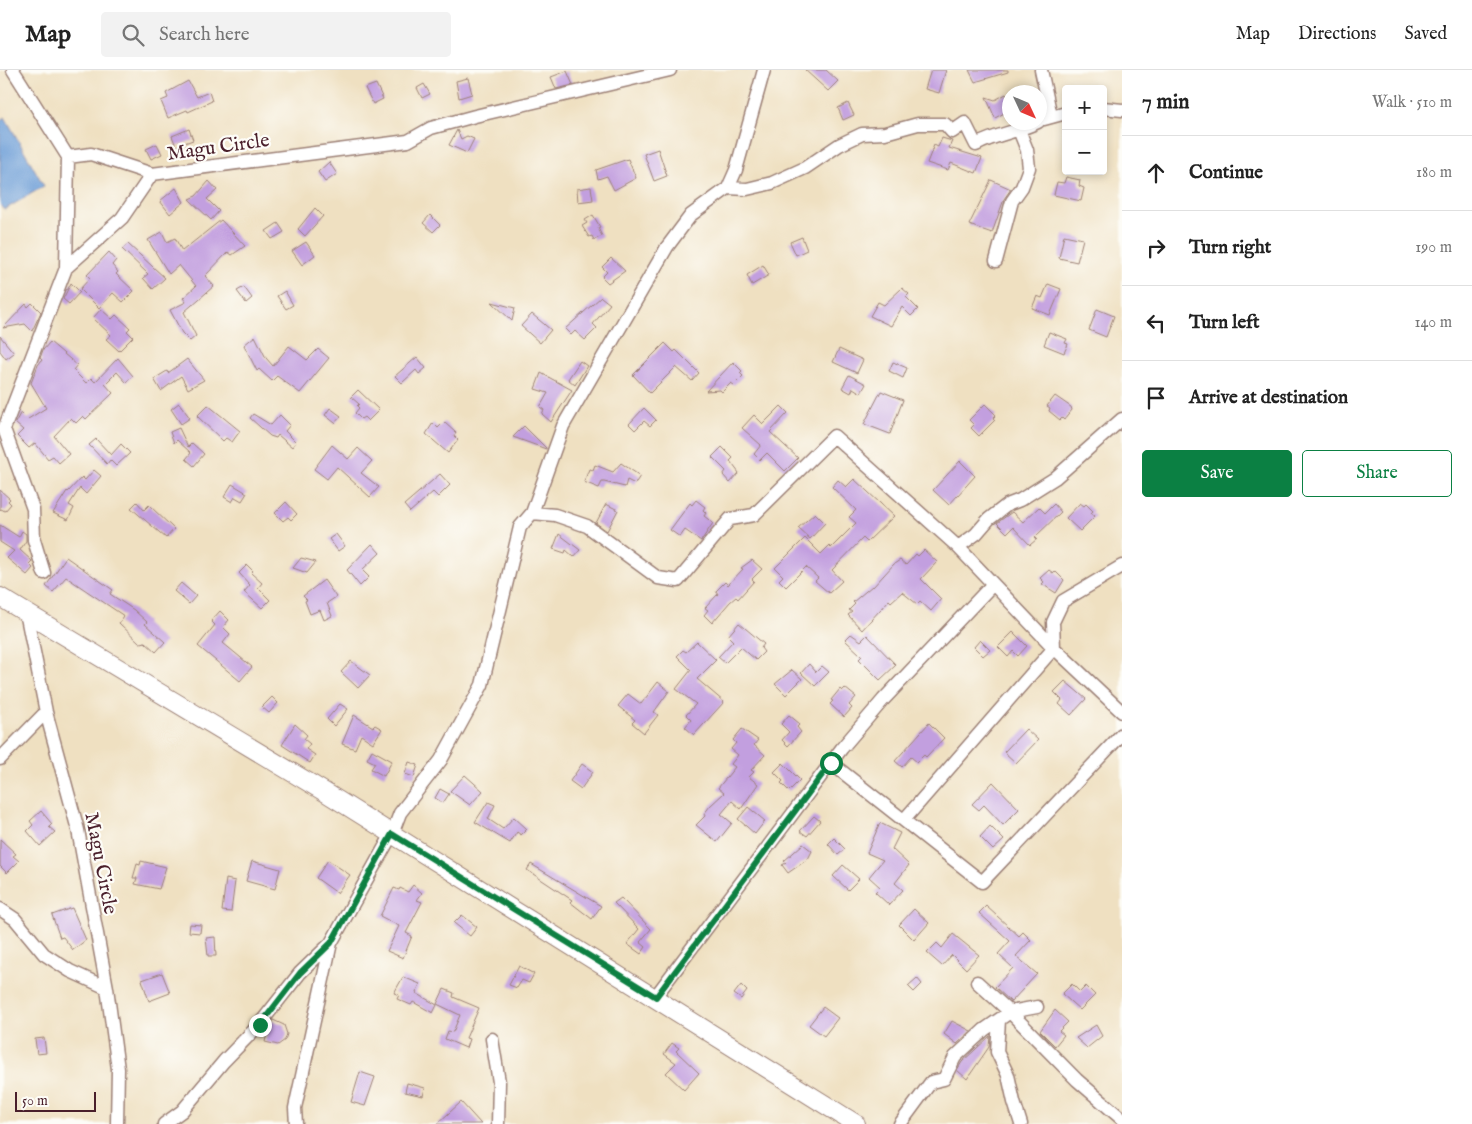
<!DOCTYPE html>
<html lang="en">
<head>
<meta charset="utf-8">
<style>
	body { margin:0; font-family:"IM FELL English",serif; background:#f2f2f2; color:#222 }
	.controls { position:absolute; right:15px; top:15px; display:grid; overflow:hidden; border-radius:5px; box-shadow:0 2px 8px #0003 }
	.controls button { width:45px; height:45px; display:grid; place-items:center; padding:0; border:0; border-bottom:1px solid #e0e0e0; background:#fff; color:#222; font:25px sans-serif }
	.compass { position:absolute; left:1002px; top:15px; width:45px; height:45px; border-radius:50%; background:#fff; box-shadow:0 2px 8px #0003; rotate:134deg }
	.scale { position:absolute; left:15px; bottom:12px; width:81px; box-sizing:border-box; padding-left:5px; border:2px solid #4a1f2b; border-top:0; font-size:14px; line-height:18px; white-space:nowrap; color:#4a1f2b; -webkit-text-stroke:4px #fdfcf7; paint-order:stroke }
	.stop { position:absolute; width:15px; height:15px; margin:-11px; border:4px solid #0b8043; border-radius:50%; background:#fff }
	.stop.end { background:#0b8043; border-color:#fff; box-shadow:0 1px 5px #0008 }
	.list { margin:0; padding:0; list-style:none }
	h2 { display:flex; justify-content:space-between; align-items:center; height:65px; margin:0; padding:0 20px; font-size:21px }
	h2 small { font-size:16px; font-weight:400; color:#767676 }
	.list li { display:grid; grid-template-columns:32px 1fr auto; gap:15px; align-items:center; box-sizing:border-box; height:75px; padding:0 20px; border-top:1px solid #e0e0e0 }
	.list b { display:block; font-size:19px; white-space:nowrap }
	.list em { font-size:16px; font-style:normal; color:#767676 }
	.actions { display:flex; gap:10px; padding:15px 20px }
	.actions a { flex:1; padding:11px 0; border:1px solid #0b8043; border-radius:5px; text-align:center; font-size:18px; color:#0b8043 }
	.actions .main { background:#0b8043; color:#fff }
	.icon { flex:none; width:28px; height:28px; fill:none; stroke:currentColor; stroke-width:2; stroke-linecap:round; stroke-linejoin:round }
	.map { position:relative; flex:none; width:1122px; height:1054px; overflow:hidden }
	header { display:flex; align-items:center; gap:30px; box-sizing:border-box; height:70px; padding:0 25px; background:#fff; border-bottom:1px solid #e0e0e0 }
	header strong { font-size:24px }
	nav { display:flex; gap:28px; margin-inline-start:auto; font-size:18px }
	.search { width:350px; height:45px; background:#f2f2f2; display:flex; align-items:center; gap:12px; box-sizing:border-box; padding:0 18px; border-radius:5px; color:#767676; font-size:19px }
	main { display:flex }
	aside { flex:1; background:#fff }
	.map>svg:first-child { display:block }
	.water { fill:#6c9dd7; stroke:#5b5e81 }
	.building { fill:#c29fdf }
	.lines { fill:none; stroke-linecap:round; stroke-linejoin:round }
	.street-casing { stroke:#9c8076; stroke-width:15 }
	.secondary-casing { stroke:#9c8076; stroke-width:20 }
	.street { stroke:#fff; stroke-width:12 }
	.secondary { stroke:#fff; stroke-width:18 }
	.route { stroke:#0b8043; stroke-width:6 }
	.labels { text-anchor:middle; stroke-width:4.5; stroke-linejoin:round; paint-order:stroke }
	.street-label { font-size:20px; fill:#4a1f2b; stroke:#fdfcf7 }
</style>
</head>
<body>
<header>
<strong>Map</strong>
<div class="search"><svg class="icon" aria-label="search" viewBox="0 0 24 24"><circle cx="10" cy="10" r="6"/><path d="M15 15l6 6"/></svg>Search here</div>
<nav><a>Map</a><a>Directions</a><a>Saved</a></nav>
</header>
<main>
<div class="map">
<svg width="1122" height="1054" viewBox="0 0 1122 1054">
	<rect width="100%" height="100%" fill="#fdfcf7"/>
	<filter id="ink" filterUnits="userSpaceOnUse"><feTurbulence type="fractalNoise" baseFrequency=".02" numOctaves="2"/><feDisplacementMap in="SourceGraphic" scale="10" xChannelSelector="R" yChannelSelector="G"/><feConvolveMatrix kernelMatrix="1 2 1 2 8 2 1 2 1" color-interpolation-filters="sRGB"/></filter>
	<filter id="wash" filterUnits="userSpaceOnUse"><feTurbulence type="fractalNoise" baseFrequency=".0096" numOctaves="4" result="noise"/><feDisplacementMap in="SourceGraphic" scale="20" xChannelSelector="R" yChannelSelector="G"/><feGaussianBlur stdDeviation="1.12" result="paint"/><feColorMatrix in="noise" values="0 0 0 0 0 0 0 0 0 0 0 0 0 0 0 0 0 1.4 0 .05"/><feComposite in="paint" operator="in"/></filter>
	<g filter="url(#wash)">
		<rect width="100%" height="100%" fill="#efe0c1"/>
		<path class="water" d="M5,47L44,116L4,140L0,133V50Z"/>
		<g id="blocks">
			<path class="building" d="M805,0H826L838,11L828,21Z
				M931,0H946L939,23L925,19Z
				M969,0H1008V2L975,12Z
				M567,1L573,15L556,19L551,7Z
				M468,8L472,24L459,28L456,11Z
				M188,11L197,27L209,22L212,31L188,42L187,40L168,48L161,31L168,28L166,23Z
				M376,14L383,29L373,34L365,18Z
				M424,14L430,24L422,28L417,18Z
				M1006,24L1010,30V40L995,48L986,27L995,30Z
				M848,33L854,45L843,50L838,38Z
				M189,59L193,70L176,76L172,66Z
				M457,60L461,69L467,66L474,69L467,83L449,75Z
				M942,68L952,71L949,78L982,88L976,103L951,93L948,100L927,93L934,75L938,77Z
				M157,74L162,84L151,89L146,79Z
				M658,79L667,106L654,111L644,84Z
				M628,89L636,108L614,120L607,106L598,109L596,100Z
				M329,92L337,104L325,112L318,102Z
				M1066,107L1080,110L1079,116L1084,118L1081,131L1054,125L1057,112L1064,113Z
				M991,110L1011,119L1004,129L992,163L969,155Z
				M209,111L217,120L207,129L219,141L211,150L189,129L196,126Z
				M591,117L593,130L578,132L577,119Z
				M176,118L184,132L170,144L160,131Z
				M315,138L323,146L305,166L298,159Z
				M430,145L440,155L433,162L423,153Z
				M593,145L600,157L598,158L602,166L594,170L592,166L589,167L582,156L587,153L585,150Z
				M221,150L245,176L232,185L228,182L205,206L214,216L184,242L196,266L190,271L182,263L170,240L186,232L183,228L196,216L179,195L169,204L148,170L162,162L167,172L175,168L182,181Z
				M278,153L284,162L272,169L266,161Z
				M1064,165L1083,169L1077,192L1059,188Z
				M802,167L807,180L796,185L790,172Z
				M306,172L315,185L302,195L292,181Z
				M128,174L165,208L153,219L143,208L148,204L122,179Z
				M109,182L116,190L112,195L118,202L116,204L134,221L123,232L113,223L99,238L80,219L90,208L87,205Z
				M611,188L625,201L608,213L602,207L607,202L602,197Z
				M763,195L769,205L752,215L747,205Z
				M71,213L80,222L69,234L63,229Z
				M1048,214L1061,219L1050,245L1032,238L1037,226L1042,228Z
				M244,217L252,228L246,233L237,221Z
				M902,218L909,224L906,227L918,239L911,246L902,237L891,256L870,246L878,232L884,235Z
				M285,221L293,235L286,239L277,226Z
				M601,227L610,234L593,254L597,258L585,270L575,261L571,265L565,259Z
				M492,232L515,238L512,251Z
				M32,233L41,242L32,261L25,254L3,258L26,234L28,237Z
				M101,239L112,249L116,245L130,258L127,261L133,267L119,281L106,269L111,265L93,248Z
				M1097,239L1114,246L1106,267L1089,260Z
				M532,244L551,260L540,273L521,256Z
				M1049,262L1067,269L1065,273L1068,274L1064,283L1044,275Z
				M0,266L14,283L6,289L0,281Z
				M255,266L266,288L273,296L289,276L307,290L318,279L329,288L300,323L277,306L272,311L259,299L257,301L244,275Z
				M50,272L77,295L73,300L86,313L91,308L95,312L118,288L133,306L126,312L117,302L105,314L113,323L86,349L83,346L76,353L71,348L54,366L69,384L59,393L53,386L48,389L35,373L29,378L17,366L23,360L15,353L21,342L28,349L46,338L31,313L38,295L42,290L40,288L43,280Z
				M665,273L674,282L676,280L699,303L692,311L676,297L650,323L633,305Z
				M839,279L863,290L857,303L833,292Z
				M417,287L426,298L419,304L416,300L402,313L395,306Z
				M187,289L204,310L188,319L181,306L161,321L154,309L167,301L168,303Z
				M580,291L587,296L575,315L568,309Z
				M733,292L742,301L740,303L743,306L734,315L731,313L722,322L720,320L706,321Z
				M893,292L907,298L903,308L889,301Z
				M541,303L572,320L551,352L542,344L544,340L540,337L548,323L535,319Z
				M849,305L866,314L861,323L853,318L851,323L842,318Z
				M358,320L379,340L368,351L364,347L361,349L355,343L359,338L357,336L359,334L351,327Z
				M881,321L903,330L890,364L864,354Z
				M1055,326L1071,337L1072,340L1064,350L1062,348L1060,350L1049,341L1050,338L1047,336Z
				M179,333L190,348L181,354L171,339Z
				M985,334L996,345L993,348L995,350L979,366L971,358L974,355L969,350Z
				M208,335L240,361L232,372L226,368L223,371L197,346Z
				M781,336L788,343L770,362L798,388L785,401L767,383L760,390L754,384L761,375L742,358L754,345L763,354Z
				M330,338L341,346L335,353L325,345Z
				M644,338L656,350L650,356L644,351L635,360L629,354Z
				M253,344L271,355L280,345L290,355L285,361L296,372L292,377L278,365L276,368L270,366L250,348Z
				M444,352L456,363L454,366L458,370L448,383L426,364L433,353L438,358Z
				M524,356L546,378V379L513,367Z
				M179,358L188,377L192,373L204,384L194,396L186,389L191,383L177,370L174,373L170,362Z
				M96,369L111,385L121,374L130,383L116,396L110,390L107,394L89,375Z
				M332,375L348,389L358,378L372,391L361,403L379,417L370,427L337,397L327,409L314,399Z
				M722,377L733,388L730,391L739,403L730,413L723,405L726,401L712,387Z
				M960,391L975,406L949,435L933,420Z
				M621,393L640,406L635,414L627,410L625,417L604,412H602L599,418L584,412L589,399L593,400L595,395L613,402Z
				M94,400L101,406L86,424L80,418L69,435L74,438L68,450L53,443L67,421L68,422L82,407L85,410Z
				M440,404L450,415L438,427L433,422L410,442L404,435Z
				M854,409L894,446L867,472L863,468L832,500L842,511L829,523L815,511L818,508L806,497L786,517L779,510L783,506L775,498L805,468L821,484L829,476L831,478L856,453L849,447L856,440L832,417L838,410L846,417Z
				M232,414L247,423L242,431L235,427L232,432L224,427Z
				M0,420L10,429L8,431L11,434L5,441L1,439L0,440Z
				M696,430L705,437L703,440L706,443L704,446L713,453L701,471L685,460L680,467L670,460L690,433L692,435Z
				M137,432L144,440L149,435L174,459L166,468L131,438Z
				M286,432L297,444L291,450L288,447L283,451L275,443Z
				M1080,433L1084,436L1086,434L1093,441L1091,443L1095,446L1080,461L1066,448Z
				M606,434L618,440L607,461L596,453Z
				M1054,434L1061,442L1035,467L1037,469L1030,475L1013,457L1007,463L997,453L1012,442L1023,452L1039,437L1045,443Z
				M815,443L825,453L810,469L798,458Z
				M0,455L19,467L22,461L26,464V471L20,480L32,491L29,494L33,498L27,505L7,488L14,481L0,472Z
				M336,464L345,476L338,481L329,469Z
				M559,464L580,480L574,487L566,480L565,483L553,479Z
				M372,474L380,483L362,500L369,507L360,516L347,500Z
				M924,480L937,492L921,509L941,529L937,534L931,541L920,531L917,534L902,522L891,532L889,530L862,560L848,545L852,542L849,540L855,534L853,532L872,516L873,517L894,494L900,490L906,495L916,484L918,486Z
				M66,487L113,520L110,524L134,540L147,552L145,554L165,572L156,582L145,572L140,573L119,553L124,546L66,507L53,522L46,516Z
				M301,488L316,492L307,503L293,498Z
				M752,490L762,499L752,509L754,511L738,529L736,527L730,532L712,553L704,545L708,540L705,538L718,524L716,521L725,512L728,515L743,499L741,498Z
				M247,495L253,501L251,503L262,513L258,518L270,530L262,538L244,522L250,515L239,503Z
				M1049,500L1053,503L1055,501L1064,510L1056,523L1042,514L1044,512L1040,508Z
				M324,510L336,527L327,533L332,546L324,550L320,540L310,544L305,531L307,530L303,526Z
				M181,513L196,526L189,534L174,521Z
				M220,541L229,550L223,557L230,564L223,573L252,597L240,611L198,576L215,555L211,551Z
				M739,553L764,574L761,578L764,582L756,590L741,577L725,593L718,587L733,571L728,566Z
				M1013,562L1027,576L1018,586L1013,581L1008,587L998,577Z
				M851,564L861,571L867,565L896,595L880,610L859,589L862,586L845,570Z
				M980,570L990,580L983,586L974,577Z
				M697,572L716,590L697,609L724,632L694,665L685,657L691,650L686,645L696,634L676,619L691,600L677,586L683,580L686,582Z
				M351,591L370,605L358,618L341,602Z
				M809,594L816,602L822,596L829,602L815,616L801,603Z
				M792,600L802,609L786,625L775,614Z
				M1065,611L1086,629L1071,645L1059,634L1062,630L1054,622Z
				M658,612L669,621L654,642L658,645L644,663L632,653L635,650L618,636L628,624L641,634Z
				M845,618L856,627L849,635L852,638L844,647L830,634L833,631L831,630L840,619L842,621Z
				M272,627L278,633L269,643L262,637Z
				M340,634L348,639L334,656L327,649Z
				M354,645L373,657L375,655L382,659L373,673L361,665L355,679L342,674Z
				M789,645L800,654L797,657L801,662L788,676L782,670L789,662L781,654Z
				M929,653L944,668L926,687L924,685L917,692L911,687L902,697L895,691Z
				M295,654L307,665L304,669L310,674L306,679L315,685L310,693L282,675Z
				M742,659L758,670L754,675L765,685L751,700L754,702L749,707L758,714L741,739L732,731L721,744L732,753L717,772L696,755L705,746L704,744L710,736L724,723L718,718L735,697L731,694L738,685L731,679L736,673L733,670Z
				M1026,659L1038,670L1016,693L1004,682Z
				M372,680L392,691L384,706L371,699L375,693L367,689Z
				M409,692L418,695L414,707L405,704Z
				M783,693L800,710L789,721L781,713L783,711L774,702Z
				M582,694L593,702L581,719L570,711Z
				M465,705L483,721L470,735L450,721Z
				M993,712L1019,739L1003,755L984,735L979,740L972,734Z
				M440,719L449,724L443,733L435,728Z
				M488,732L495,735L488,749L503,759L514,747L527,759L521,765L517,762L510,773L475,752Z
				M748,737L765,751L755,764L738,749Z
				M41,741L52,754L49,757L55,762L40,776L27,761L33,755L30,751Z
				M814,746L820,751L807,766L800,761Z
				M880,753L900,763L892,779L909,795L895,813L903,820L889,835L875,822L880,817L869,807L883,790L867,783Z
				M990,756L1004,770L993,780L980,767Z
				M834,768L845,779L838,785L828,774Z
				M0,769L16,784L13,786L19,791L7,803L0,796Z
				M803,774L812,781L808,789L788,803L782,795L786,793L784,791Z
				M328,790L350,805L337,823L316,808Z
				M141,791L166,797L159,819L135,814L137,808H133L137,794L140,795Z
				M252,791L280,799L275,819L246,811Z
				M531,794L601,836L592,849L570,832L572,830L527,800Z
				M843,795L859,809L848,820L833,806Z
				M226,809L235,811L231,842L222,841Z
				M413,815L422,823L417,830L422,832L406,863L412,866L403,888L387,881L399,856L380,846L394,818L399,820L400,818L408,822Z
				M621,828L651,859L640,872L646,877L641,884L627,874L639,859L614,833Z
				M986,836L1019,866L1023,862L1031,870L1016,886L1037,904L1011,932L995,917L1013,898L998,884L1010,871L979,843Z
				M72,838L86,870L73,880L63,867L60,868L52,845Z
				M914,839L929,853L914,870L899,855Z
				M462,845L477,857L470,866L454,853Z
				M190,854L201,855L200,863L189,862Z
				M953,864L979,885L966,899L952,885L942,896L927,883L937,873L942,878Z
				M215,867L216,886H208L206,868Z
				M519,896L534,904L529,913L522,910L517,918L509,915Z
				M162,903L170,923L149,931L142,910Z
				M403,907L420,914L416,923L437,935L433,943L413,932L411,935L397,929L399,925L394,923Z
				M917,908L922,914L914,922L908,916Z
				M1072,914L1080,922L1086,916L1095,925L1080,940L1062,924Z
				M741,915L747,921L741,929L734,924Z
				M444,919L454,923L453,927L479,938L466,968L469,969L466,978L445,969L448,961L453,962L460,945L437,934Z
				M823,937L838,948L824,966L809,955Z
				M1055,940L1068,952L1059,961L1064,965L1055,976L1040,961Z
				M273,950L284,955L287,964L285,970L278,975L265,972L269,955Z
				M952,951L971,961L957,974L944,964Z
				M1096,955L1102,966L1087,978L1076,968Z
				M990,966L989,977L967,1009L957,1000L962,992Z
				M44,968L46,983L37,984L35,969Z
				M672,973L679,978L676,981L699,1003L684,1020L666,1003L676,993L664,984Z
				M360,1002L375,1007L365,1036L351,1032Z
				M407,1013L425,1018L423,1026L405,1022Z
				M461,1032L481,1054H437Z"/>
		</g>
	</g>
	<g filter="url(#ink)">
		<use href="#blocks" fill-opacity="0" stroke="#9c8076" stroke-width="1"/>
		<g class="lines">
			<g class="street-casing">
				<path id="street" d="M13,0L68,87L66,198
					M1041,0L1051,46
					M1103,38L1122,40
					M1044,49L1066,43
					M68,87L91,84L152,104
					M728,118L736,100L764,0
					M996,191L1012,131L1022,117L1029,98L1027,80L1019,60
					M532,443L555,445L587,456L658,508L678,511L730,449L754,445L834,366L958,477L1054,578L1122,642
					M958,477L976,464L989,449L1007,435L1020,430L1055,408L1122,349
					M44,503L34,470L33,439L4,359L66,198L122,148L152,104L408,71L431,58L475,46L670,0
					M26,542L46,642L78,760L107,918L118,999L117,1054
					M0,689L46,642
					M831,693L982,812L1122,664
					M904,750L1054,578L1053,552L1063,531L1122,496
					M0,839L15,849L44,884L70,901L107,918
					M977,912L1010,942L1037,937
					M655,927L842,678L883,630L993,514
					M999,950L997,982L1008,1005L1014,1032L1021,1054
					M492,969L499,1012L498,1054
					M164,1054L182,1041L224,991L259,955L300,903L331,873
					M296,1054L295,1038L331,873L392,764L400,743L441,690L482,615L520,457L532,443L563,356L667,177L691,145L728,118L747,119L772,113L805,98L839,75L862,64L885,63L918,54H945L952,62L965,53L976,75C996,64 1018,62 1038,52
					M900,1054L931,1012L944,1009L955,987L984,960L1010,942L1077,1010L1122,1049"/>
			</g>
			<g class="secondary-casing">
				<path id="secondary" d="M0,527L328,724L856,1054"/>
			</g>
			<use href="#street" class="street"/>
			<use href="#secondary" class="secondary"/>
		</g>
	</g>
	<g class="lines" filter="url(#ink)">
		<path class="route" d="M260,955L300,903L331,873L392,764L656,927L831,693"/>
	</g>
	<g class="labels">
		<g class="street-label">
			<text transform="translate(218 76) rotate(-8)" y="7">Magu Circle</text>
			<text transform="translate(102 793) rotate(79)" y="7">Magu Circle</text>
		</g>
	</g>
</svg>
<div class="controls">
<button>+</button>
<button>−</button>
</div>
<svg class="compass" viewBox="-18 -18 36 36"><path d="M0-13l5 13h-10z" fill="#e53935"/><path d="M0 13l5-13h-10z" fill="#767676"/></svg>
<div class="scale">50 m</div>
<div class="stop" style="left:831px;top:693px"></div>
<div class="stop end" style="left:260px;top:955px"></div>
</div>
<aside>
<h2>7 min<small>Walk · 510 m</small></h2>
<ul class="list">
<li><svg class="icon" aria-label="ahead" viewBox="0 0 24 24"><path d="M12 20V5M6 11l6-6 6 6"/></svg><div><b>Continue</b></div><em>180 m</em></li>
<li><svg class="icon" aria-label="right" viewBox="0 0 24 24"><path d="M7 20v-9h11M14 6l5 5-5 5"/></svg><div><b>Turn right</b></div><em>190 m</em></li>
<li><svg class="icon" aria-label="left" viewBox="0 0 24 24"><path d="M17 20v-9H6M10 6l-5 5 5 5"/></svg><div><b>Turn left</b></div><em>140 m</em></li>
<li><svg class="icon" aria-label="arrive" viewBox="0 0 24 24"><path d="M6 21V4h12l-3 4 3 4H6"/></svg><div><b>Arrive at destination</b></div></li>
</ul>
<div class="actions"><a class="main">Save</a><a>Share</a></div>
</aside>
</main>
</body>
</html>
